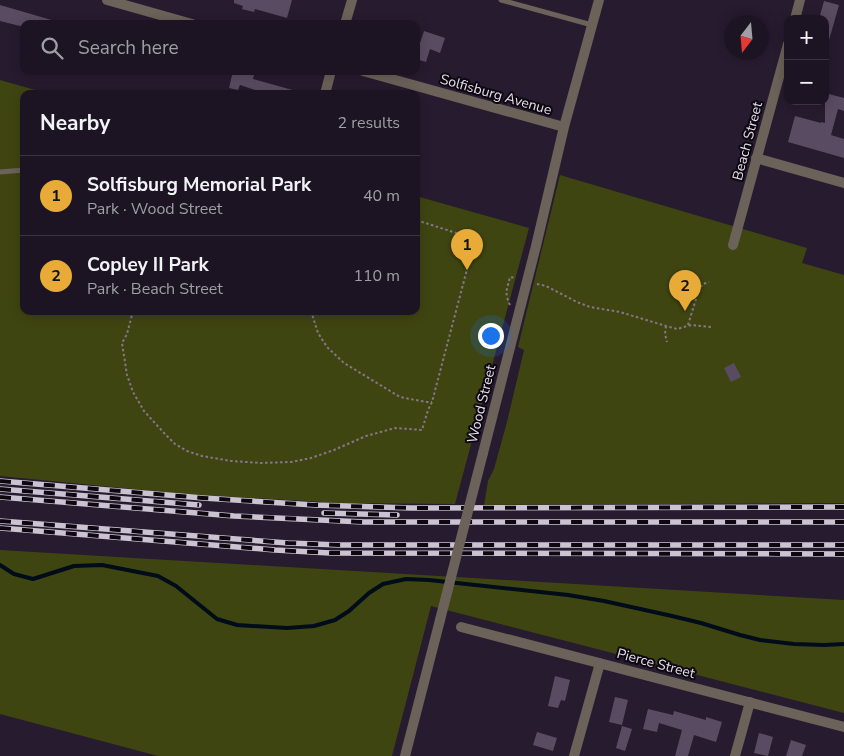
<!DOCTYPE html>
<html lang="en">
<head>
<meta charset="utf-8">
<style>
	body { margin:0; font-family:"Nunito Sans",sans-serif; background:#251d2b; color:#f1f3f6 }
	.controls { position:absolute; right:15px; top:15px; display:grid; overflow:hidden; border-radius:10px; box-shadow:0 2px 12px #0003 }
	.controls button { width:45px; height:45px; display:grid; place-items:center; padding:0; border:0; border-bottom:1px solid #3b3341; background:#1d1423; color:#f1f3f6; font:25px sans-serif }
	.compass { position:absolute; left:724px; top:15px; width:45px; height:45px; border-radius:50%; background:#1d1423; box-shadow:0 2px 12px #0003; rotate:196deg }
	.you { position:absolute; left:490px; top:335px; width:18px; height:18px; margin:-12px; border:4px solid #fff; border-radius:50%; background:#1a73e8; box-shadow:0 0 0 8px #1a73e833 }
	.badge { display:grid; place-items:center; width:32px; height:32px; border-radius:50%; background:#e8ab37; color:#111; font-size:16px; font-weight:700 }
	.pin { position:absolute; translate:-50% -41px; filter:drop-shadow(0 1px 2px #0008) }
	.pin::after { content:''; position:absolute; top:26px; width:18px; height:15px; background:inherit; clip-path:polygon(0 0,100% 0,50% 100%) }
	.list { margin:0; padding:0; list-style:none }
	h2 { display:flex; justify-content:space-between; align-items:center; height:65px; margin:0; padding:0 20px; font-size:21px }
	h2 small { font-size:16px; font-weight:400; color:#a09ea6 }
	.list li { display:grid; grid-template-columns:32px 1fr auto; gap:15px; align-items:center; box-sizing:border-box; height:80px; padding:0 20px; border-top:1px solid #3b3341 }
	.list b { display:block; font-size:19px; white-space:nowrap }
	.list p { margin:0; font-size:16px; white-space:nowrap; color:#a09ea6 }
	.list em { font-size:16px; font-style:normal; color:#a09ea6 }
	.icon { flex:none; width:28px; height:28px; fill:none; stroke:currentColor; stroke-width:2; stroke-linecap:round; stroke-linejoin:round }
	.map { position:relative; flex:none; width:844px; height:756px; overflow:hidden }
	.search { position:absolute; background:#1d1423; box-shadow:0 2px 12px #0003; left:20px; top:20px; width:400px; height:55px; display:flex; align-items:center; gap:12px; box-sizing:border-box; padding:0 18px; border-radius:10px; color:#a09ea6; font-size:19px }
	.panel { position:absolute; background:#1d1423; box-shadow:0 2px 12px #0003; left:20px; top:90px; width:400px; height:225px; border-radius:10px }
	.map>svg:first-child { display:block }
	.green { fill:#3f4511 }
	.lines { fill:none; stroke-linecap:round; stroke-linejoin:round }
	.stream { stroke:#000c1a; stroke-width:4 }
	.building { fill:#594c62 }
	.path { stroke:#827889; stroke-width:2; stroke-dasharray:2.5 2.5; stroke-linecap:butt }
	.lane { stroke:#6b6259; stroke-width:5 }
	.street { stroke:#6b6259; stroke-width:10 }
	.rail-casing { stroke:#cbc3d2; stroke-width:5.5 }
	.rail { stroke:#0d0810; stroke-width:4; stroke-dasharray:11; stroke-linecap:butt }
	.street-bridge { stroke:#6b6259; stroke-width:10 }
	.labels { text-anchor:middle; stroke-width:4; stroke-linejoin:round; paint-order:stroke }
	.street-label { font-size:14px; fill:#e5ddeb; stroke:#0d0810 }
</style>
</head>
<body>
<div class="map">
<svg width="844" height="756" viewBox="0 0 844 756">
	<rect width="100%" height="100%" fill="#271b2f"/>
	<path class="green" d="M0,80L49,94H24V311H416V196L529,228L455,504L340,503L184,494L0,476Z
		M560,175L807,248L802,263L844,275V503L484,505L488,481L494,469L507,422L524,350L518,347Z
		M0,550L844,600V713L431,606L392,756H158L0,714Z"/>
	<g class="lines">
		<path class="stream" d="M0,565L14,574L33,579L74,566L102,565L158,576L176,586L217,619L237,625L287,628L314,626L335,620L349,611L369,593L383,584L406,579L429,580L568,595L604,601L672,616L701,623L740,635L760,640L794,644L824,645L844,644"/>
	</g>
	<path class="building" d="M234,0H292L287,18L255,9L254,12L242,9L243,6L234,3Z
		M824,1L839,5L828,44L825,43V19H819Z
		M0,5L55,21L54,24H24V27L0,21Z
		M424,31L445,38L440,53L430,49L426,62L416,59V55Z
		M233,71H240L254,75L253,79L296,91L295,94H267L240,85L238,90L229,88Z
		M825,93L844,98V111L838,109L831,135L844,139V158L788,142L795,116L821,123V122L825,123Z
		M734,363L741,377L731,382L724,368Z
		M555,676L570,680L565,701L561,700L558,708L548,706Z
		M615,697L628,700L622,725L609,722Z
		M648,709L673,715L674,711L706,720V717L722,722L716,742L694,735L688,756H675L682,730L659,723L657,732L643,729Z
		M622,726L632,729L625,751L616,748Z
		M537,732L557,738L553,751L533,745Z
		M759,733L773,737L768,756L754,753Z
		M791,740L806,745L802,756H786Z"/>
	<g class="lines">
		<path class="path" d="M537,284L546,286L577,302L590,307L620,312L666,326L677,329L691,325L712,327
			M510,305C504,292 507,290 510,277L516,278
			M133,311L127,334L122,343L127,375L133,392L144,411L164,433L175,444L187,451L202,456L231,461L261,463L291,462L311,458L334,450L366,436L395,428L422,430L428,410L432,402L475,239L416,220
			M311,311L318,333L327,347L344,363L400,397L426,402H432
			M688,325L699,289L703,284L709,282
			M666,326L665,334L667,342"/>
		<path class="lane" d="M501,0L592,25
			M0,172L24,170"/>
		<path class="street" d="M107,0L192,24
			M795,19L800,0
			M345,24L352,0
			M363,71L564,127
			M325,94L331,71
			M756,158L844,183
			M733,245L788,44
			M483,453L536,246L564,127L599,0
			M461,627L844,727
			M405,756L440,620
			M574,756L600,663
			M735,756L750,702"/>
		<g class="rail-casing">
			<path id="rail" d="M0,481L203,498L315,505L411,508L844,507
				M0,489L199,505
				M0,497L234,516L364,522H844
				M324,513L397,515
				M0,521L288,543L339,545H844
				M0,528L275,550L330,553L844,554"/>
		</g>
		<use href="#rail" class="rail"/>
		<path class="street-bridge" d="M440,620L483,453"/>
	</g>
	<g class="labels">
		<g class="street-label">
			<text transform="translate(496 94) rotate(16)" y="5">Solfisburg Avenue</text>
			<text transform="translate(747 141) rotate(-75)" y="5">Beach Street</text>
			<text transform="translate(481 404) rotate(-76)" y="5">Wood Street</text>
			<text transform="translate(656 663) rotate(15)" y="5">Pierce Street</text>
		</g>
	</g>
</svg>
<div class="controls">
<button>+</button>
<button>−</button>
</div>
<svg class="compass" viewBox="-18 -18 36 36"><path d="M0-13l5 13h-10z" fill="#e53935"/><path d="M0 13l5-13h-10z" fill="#a09ea6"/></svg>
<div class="you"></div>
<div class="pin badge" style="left:467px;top:270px">1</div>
<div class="pin badge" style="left:685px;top:311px">2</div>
<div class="search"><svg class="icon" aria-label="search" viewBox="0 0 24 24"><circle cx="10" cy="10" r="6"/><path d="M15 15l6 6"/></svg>Search here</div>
<section class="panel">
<h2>Nearby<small>2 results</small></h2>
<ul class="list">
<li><span class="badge">1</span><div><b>Solfisburg Memorial Park</b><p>Park · Wood Street</p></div><em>40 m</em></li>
<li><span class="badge">2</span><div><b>Copley II Park</b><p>Park · Beach Street</p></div><em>110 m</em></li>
</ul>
</section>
</div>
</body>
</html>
